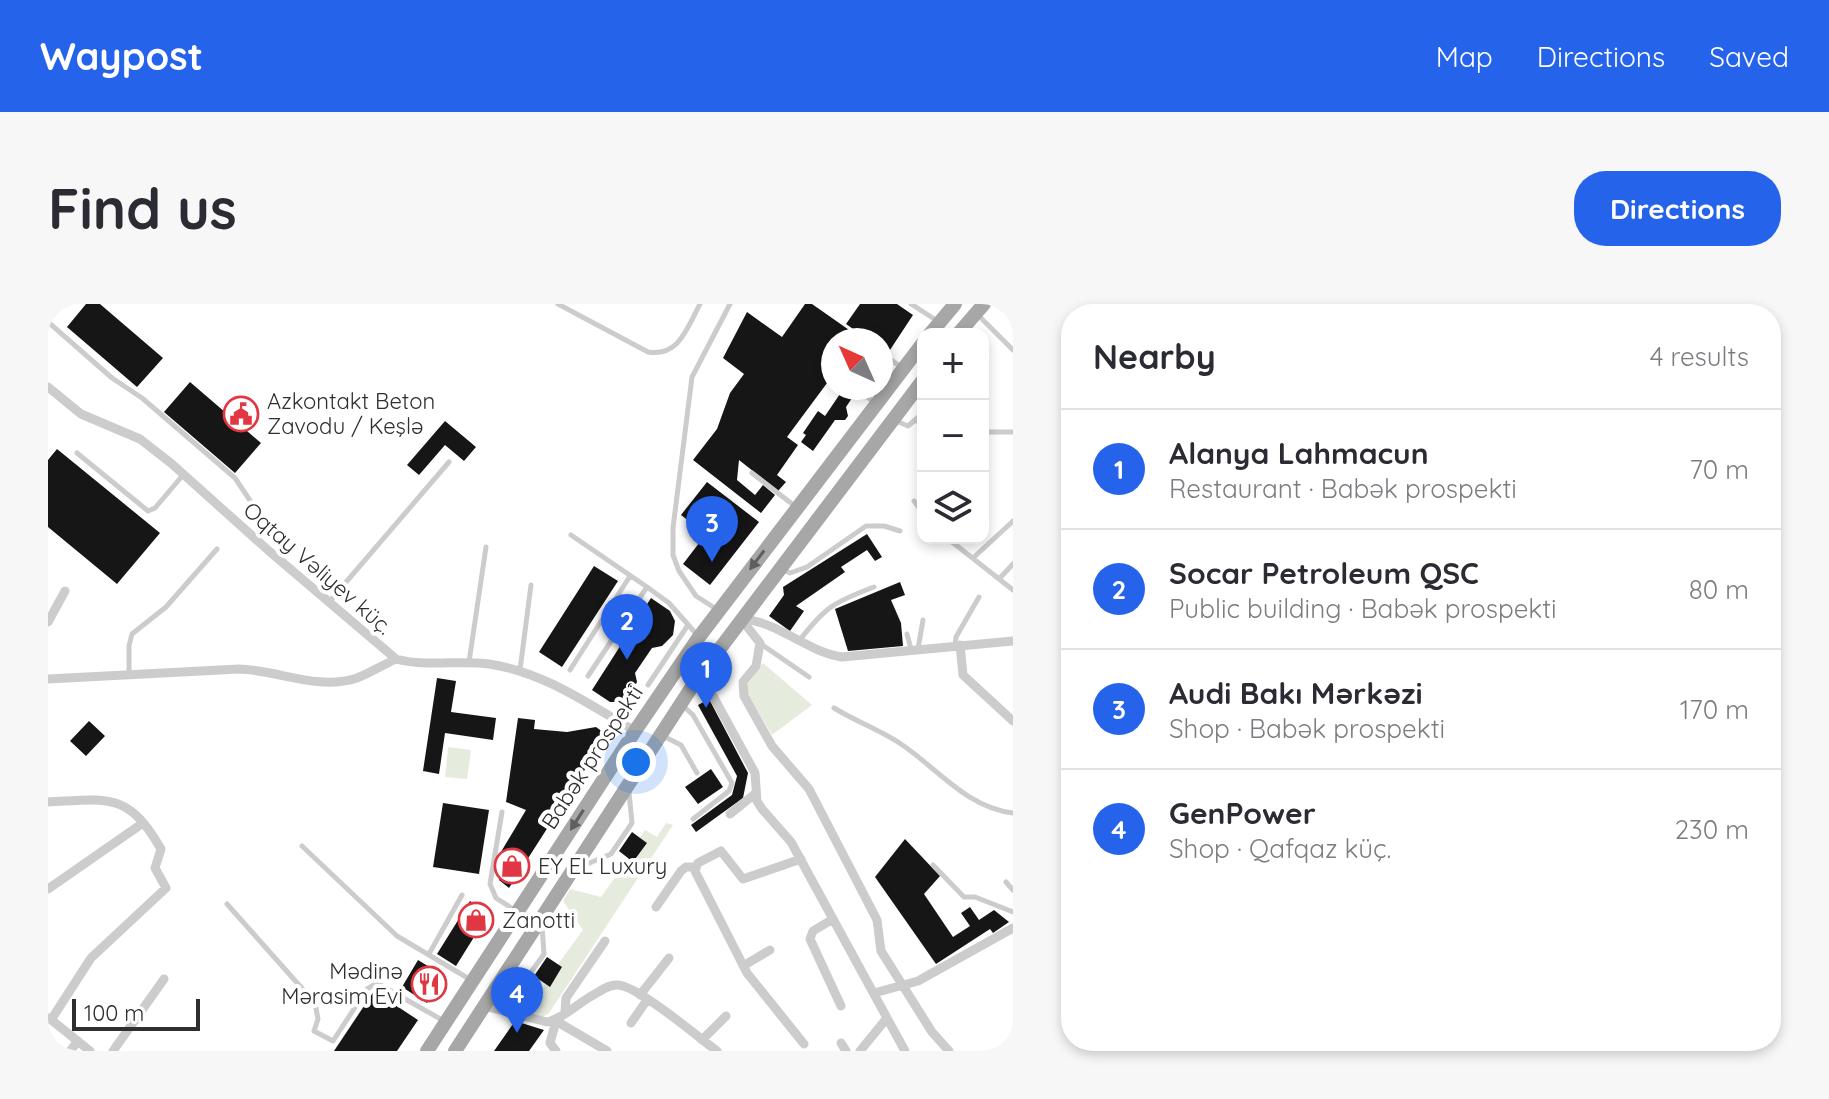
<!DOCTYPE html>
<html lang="en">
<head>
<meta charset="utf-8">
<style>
	body { margin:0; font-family:Quicksand,sans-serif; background:#f7f7f7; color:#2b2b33 }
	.controls { position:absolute; right:24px; top:24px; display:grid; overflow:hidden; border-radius:16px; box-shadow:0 4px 12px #0003 }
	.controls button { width:72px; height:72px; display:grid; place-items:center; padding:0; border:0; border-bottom:2px solid #e1e1e2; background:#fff; color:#2b2b33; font:40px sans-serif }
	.compass { position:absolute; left:773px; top:24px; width:72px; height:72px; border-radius:50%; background:#fff; box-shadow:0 4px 12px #0003; rotate:315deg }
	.scale { position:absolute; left:24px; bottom:20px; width:128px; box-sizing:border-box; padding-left:8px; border:4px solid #2f2f2f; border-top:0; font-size:22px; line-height:28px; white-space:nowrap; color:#2f2f2f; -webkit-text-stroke:6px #fff; paint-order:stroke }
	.you { position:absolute; left:588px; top:458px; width:28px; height:28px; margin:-20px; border:6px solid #fff; border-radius:50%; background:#1a73e8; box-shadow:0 0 0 12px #1a73e833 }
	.badge { display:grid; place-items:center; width:52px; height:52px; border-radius:50%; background:#2563eb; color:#fff; font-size:26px; font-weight:700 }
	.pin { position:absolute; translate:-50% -66px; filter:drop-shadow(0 2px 4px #0008) }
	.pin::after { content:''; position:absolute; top:42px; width:28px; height:24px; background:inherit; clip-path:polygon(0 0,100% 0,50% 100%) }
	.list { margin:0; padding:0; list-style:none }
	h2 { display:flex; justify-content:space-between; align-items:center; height:104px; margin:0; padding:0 32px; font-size:34px }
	h2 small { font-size:26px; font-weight:400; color:#7c7c81 }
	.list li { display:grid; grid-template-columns:52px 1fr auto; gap:24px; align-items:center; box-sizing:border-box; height:120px; padding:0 32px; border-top:2px solid #e1e1e2 }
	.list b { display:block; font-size:30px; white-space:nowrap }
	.list p { margin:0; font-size:26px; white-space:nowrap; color:#7c7c81 }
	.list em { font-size:26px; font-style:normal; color:#7c7c81 }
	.icon { flex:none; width:44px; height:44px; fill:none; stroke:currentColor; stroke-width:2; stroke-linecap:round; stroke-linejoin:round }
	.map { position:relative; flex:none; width:965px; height:747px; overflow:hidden; border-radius:32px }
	header { display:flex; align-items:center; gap:48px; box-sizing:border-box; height:112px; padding:0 40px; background:#2563eb; color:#fff }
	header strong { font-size:38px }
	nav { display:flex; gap:44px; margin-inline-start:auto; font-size:28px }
	.intro { display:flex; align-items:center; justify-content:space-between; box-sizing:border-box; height:192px; padding:0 48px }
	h1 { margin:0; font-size:56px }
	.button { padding:20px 36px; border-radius:32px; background:#2563eb; color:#fff; font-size:28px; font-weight:700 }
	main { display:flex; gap:48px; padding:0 48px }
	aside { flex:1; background:#fff; border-radius:32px; box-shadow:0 4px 12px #0003 }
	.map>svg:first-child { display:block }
	.green { fill:#e5ecde }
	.building { fill:#161616 }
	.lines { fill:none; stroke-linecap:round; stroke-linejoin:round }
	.service { stroke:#ccc; stroke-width:5 }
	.minor { stroke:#ccc; stroke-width:9 }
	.primary { stroke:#a7a7a7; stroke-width:14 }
	.oneway { fill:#5f5f5f }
	.labels { text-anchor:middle; stroke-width:8; stroke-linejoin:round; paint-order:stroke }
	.poi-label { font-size:22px; fill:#2f2f2f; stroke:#fff; text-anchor:start }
	.street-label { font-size:22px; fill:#2f2f2f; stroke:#fff }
</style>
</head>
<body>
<header>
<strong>Waypost</strong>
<nav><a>Map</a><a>Directions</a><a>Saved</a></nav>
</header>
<div class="intro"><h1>Find us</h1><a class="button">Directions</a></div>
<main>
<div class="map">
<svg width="965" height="747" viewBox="0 0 965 747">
	<rect width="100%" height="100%" fill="#fff"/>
	<path class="green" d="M715,359L764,401L724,431L699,389V381Z
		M400,443L423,446L419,475L397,473Z
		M618,519L625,521L501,709L494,713L479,708L497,680L502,682L514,664L510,660L535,626L515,597L522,585L553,593L581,554L586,557L599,539L592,534L597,526L609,533Z"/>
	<path class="building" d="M38,0H52L115,54L89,83L19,23Z
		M757,0H764L804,28L798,36H785V54L777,65L785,71L739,133L750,141L729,171L738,178L730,187L691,156L689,176L707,191L715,181L727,191L713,209L645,156L669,125L682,89L696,70L675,54L699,8L734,33Z
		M812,0H849L865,11L840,49L833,44V36H821L798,20Z
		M142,78L213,139L187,169L116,108Z
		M796,84L806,91L798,103L800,112L797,116H787L765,147L753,138L758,131L755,129L770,107L777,112Z
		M397,117L428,143L416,157L397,141L371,171L359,161Z
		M9,145L112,229L69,280L0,223V156Z
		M659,178L711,218L662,281L635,260L658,230L633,211Z
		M819,230L834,253L827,257L819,246L793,263L797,268L748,302L756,307L742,327L721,312L736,291L735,283Z
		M546,262L570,277L514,363L491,348Z
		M852,278L857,291L843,296L853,319L855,342L800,347L787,305Z
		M603,294L622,307L627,317L625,331L614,342L604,344L587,369L589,378L581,394L574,398H562L544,386Z
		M389,374L408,377L403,408L448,414L445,436L397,429L391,470L375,467Z
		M661,395L700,469L695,494L648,528L643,521L684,491L689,472L650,401Z
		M470,414L487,416L486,425L519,428L548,423L559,431L461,584L451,576L456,557L450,553L478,506L458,498Z
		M41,417L57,432L38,452L22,437Z
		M663,465L675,483L650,500L637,483Z
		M395,499L441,506L431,570L385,563Z
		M584,528L599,539L585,558L571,547Z
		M857,535L892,572L876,590L905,633L922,622L913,609L922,603L931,616L946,606L961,618L945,629L942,625L888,660L827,573Z
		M422,597L441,609L408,662L389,650Z
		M499,653L514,663L502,683L486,672Z
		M370,656L396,672L379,699L354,683Z
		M326,687L370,716L349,747H286Z
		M467,717L496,726L481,747H446Z"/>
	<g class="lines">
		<path class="service" d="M510,0L600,48C631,53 639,24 652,0
			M863,0L891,18
			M929,10L965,46
			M0,16L14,0
			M0,18L64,74L94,94L187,174L203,198
			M833,48L854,64
			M805,84L828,99
			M846,116L860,122L875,109
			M868,116L875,123
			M935,128H965
			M29,149L100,207L107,204L135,171
			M704,169L748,203
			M866,197L875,209
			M523,231L599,283
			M899,234L965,286
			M925,254L965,217
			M733,265L742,269L759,263L818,222H836L852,227
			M951,275L965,260
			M281,298L401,158
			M670,306L648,292L631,267L625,251V224L644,73L682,0
			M859,330L863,345
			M751,337C777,303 786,298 826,283
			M713,340L761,373
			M907,341L908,333L931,293
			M870,345L875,316
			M421,358L438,243
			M472,366L483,281
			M522,366L582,272
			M81,370V342L84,330L118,303L169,245
			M540,372L599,283L621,299L651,333
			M600,381L640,321
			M633,400L645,411L684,479L681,487L645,515
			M786,404C807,417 832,426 853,440C889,464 919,504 965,509
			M613,431L633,441L649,469
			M454,508L442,580L448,594L468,607
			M254,542L349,632L423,676
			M885,561L916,593H927L965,608
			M532,563L563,550L584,519L581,488
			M958,578L965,586
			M179,600L267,699L270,715L266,727L285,737L319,685L329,679L396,717
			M381,650L414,591
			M458,675L481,671L496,650L494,622"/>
		<path class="minor" d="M0,83L33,110L92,135L124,160L221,247L348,355C378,363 411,356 441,360C496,368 540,400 587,427
			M693,315L712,339L708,362L695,378L696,392L724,442L761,485L829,616L833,647L884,728L901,747
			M693,315C730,317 757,347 794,353L965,337
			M0,318L17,287
			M912,341L915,371L965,417
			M0,375L191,365C230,366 270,387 309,374C322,369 335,361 348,355
			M649,375L665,392L707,469L709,497L714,505L743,538L857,747
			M0,498C59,495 80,487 113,545L107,564L118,584L43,654L3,716
			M682,510L708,489
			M753,555L695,575L673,547L650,559L647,567L699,669L756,740
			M0,585L95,519
			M608,603L633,567L638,563H648
			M785,615L765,627L762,635L793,702
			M695,662L722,646
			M826,689L870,677L965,624
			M592,691L621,654
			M436,702L499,718C513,716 533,697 547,690C554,686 562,680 570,681C590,682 650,733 669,747
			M517,708L518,694L557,637
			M1,714L42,747
			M583,719L599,696
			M654,736L678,712
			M793,739L798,747
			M22,747L30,737
			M65,747L116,675
			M508,747L502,739L508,717L559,747
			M812,747L839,714"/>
		<path class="primary" d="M882,30L907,0
			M910,30L936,0
			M379,747L587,427L651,333L875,39
			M407,747L649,375L875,76"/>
	</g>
	<defs><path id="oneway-solid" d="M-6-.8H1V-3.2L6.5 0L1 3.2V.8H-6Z" transform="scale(2)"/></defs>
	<g class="oneway">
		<use href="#oneway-solid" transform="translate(709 256) rotate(127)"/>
		<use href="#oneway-solid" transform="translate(529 516) rotate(123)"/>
	</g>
	<defs>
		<g id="civic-ring" transform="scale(1.8)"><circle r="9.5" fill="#fff" stroke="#e13743" stroke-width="1.5"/><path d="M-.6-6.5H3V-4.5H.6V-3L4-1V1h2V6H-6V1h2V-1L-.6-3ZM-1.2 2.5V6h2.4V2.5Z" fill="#e13743"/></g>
		<g id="shop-ring" transform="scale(1.8)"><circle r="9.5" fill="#fff" stroke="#e13743" stroke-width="1.5"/><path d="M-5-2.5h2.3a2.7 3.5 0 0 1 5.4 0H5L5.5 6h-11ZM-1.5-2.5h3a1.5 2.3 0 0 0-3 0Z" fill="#e13743"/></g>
		<g id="restaurant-ring" transform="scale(1.8)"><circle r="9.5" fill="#fff" stroke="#e13743" stroke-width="1.5"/><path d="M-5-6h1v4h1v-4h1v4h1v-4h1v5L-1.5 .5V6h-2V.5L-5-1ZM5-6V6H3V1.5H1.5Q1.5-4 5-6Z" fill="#e13743"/></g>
	</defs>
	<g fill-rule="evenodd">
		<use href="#civic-ring" x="193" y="110"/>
		<use href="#shop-ring" x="464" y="562"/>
		<use href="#shop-ring" x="428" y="616"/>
		<use href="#restaurant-ring" x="381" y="680"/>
	</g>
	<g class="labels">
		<g class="poi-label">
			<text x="219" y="105">Azkontakt Beton<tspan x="219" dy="25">Zavodu / Keşlə</tspan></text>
			<text x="490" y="570">EY EL Luxury</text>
			<text x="454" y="624">Zanotti</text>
			<text x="355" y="675" text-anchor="end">Mədinə<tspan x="355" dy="25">Mərasim Evi</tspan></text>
		</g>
		<g class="street-label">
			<text transform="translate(270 264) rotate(41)" y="8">Oqtay Vəliyev küç.</text>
			<text transform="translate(544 453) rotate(-57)" y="8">Babək prospekti</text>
		</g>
	</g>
</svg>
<div class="controls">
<button>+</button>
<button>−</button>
<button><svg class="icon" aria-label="layers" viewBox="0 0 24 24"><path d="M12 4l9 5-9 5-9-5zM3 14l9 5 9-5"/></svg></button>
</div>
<svg class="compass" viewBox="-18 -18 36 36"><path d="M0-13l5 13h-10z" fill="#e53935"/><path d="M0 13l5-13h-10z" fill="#7c7c81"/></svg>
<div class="scale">100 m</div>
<div class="you"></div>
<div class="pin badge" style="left:658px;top:404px">1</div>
<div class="pin badge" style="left:579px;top:356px">2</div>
<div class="pin badge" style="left:664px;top:258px">3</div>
<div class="pin badge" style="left:469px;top:729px">4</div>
</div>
<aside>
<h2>Nearby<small>4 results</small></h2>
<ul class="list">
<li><span class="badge">1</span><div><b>Alanya Lahmacun</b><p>Restaurant · Babək prospekti</p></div><em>70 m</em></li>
<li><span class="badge">2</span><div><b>Socar Petroleum QSC</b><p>Public building · Babək prospekti</p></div><em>80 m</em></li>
<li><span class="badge">3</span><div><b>Audi Bakı Mərkəzi</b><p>Shop · Babək prospekti</p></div><em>170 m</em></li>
<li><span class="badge">4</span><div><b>GenPower</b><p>Shop · Qafqaz küç.</p></div><em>230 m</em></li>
</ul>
</aside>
</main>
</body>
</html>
